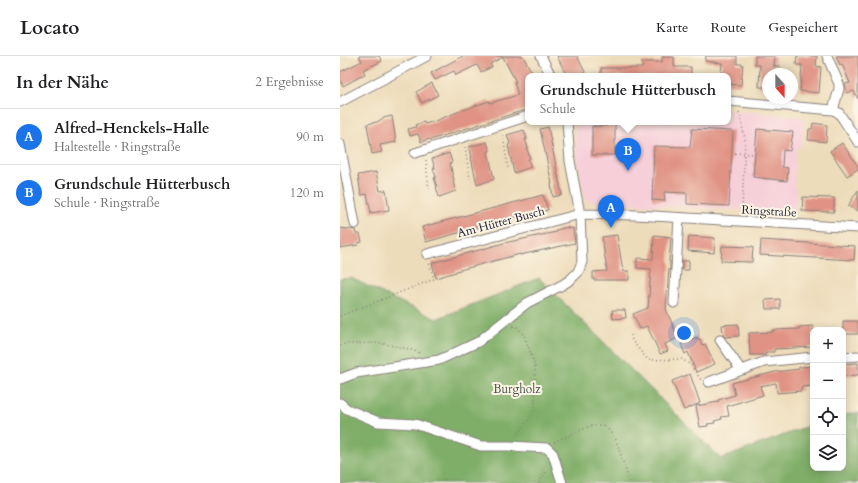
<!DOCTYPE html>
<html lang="de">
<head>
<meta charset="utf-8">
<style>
	body { margin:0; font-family:Cardo,serif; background:#f6f6f6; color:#202124 }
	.controls { position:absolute; right:12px; bottom:12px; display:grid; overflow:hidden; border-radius:8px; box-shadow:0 2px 10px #0003 }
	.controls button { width:36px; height:36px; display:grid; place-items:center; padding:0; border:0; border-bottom:1px solid #e0e0e0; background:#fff; color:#202124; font:20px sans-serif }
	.compass { position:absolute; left:422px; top:12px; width:36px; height:36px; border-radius:50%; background:#fff; box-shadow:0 2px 10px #0003; rotate:159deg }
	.you { position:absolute; left:344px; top:277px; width:14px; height:14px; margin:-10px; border:3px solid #fff; border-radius:50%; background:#1a73e8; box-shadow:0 0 0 6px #1a73e833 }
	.badge { display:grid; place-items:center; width:26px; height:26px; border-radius:50%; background:#1a73e8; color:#fff; font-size:13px; font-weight:700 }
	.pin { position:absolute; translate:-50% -33px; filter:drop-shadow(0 1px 2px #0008) }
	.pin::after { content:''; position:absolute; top:21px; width:14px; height:12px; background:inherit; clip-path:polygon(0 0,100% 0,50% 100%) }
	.popup { position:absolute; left:185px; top:17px; width:206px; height:52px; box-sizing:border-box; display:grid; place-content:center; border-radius:8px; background:#fff; filter:drop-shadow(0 1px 3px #0005); font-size:13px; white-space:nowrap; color:#757577 }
	.popup b { font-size:15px; color:#202124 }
	.popup::after { content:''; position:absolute; left:50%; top:100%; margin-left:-8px; border:8px solid transparent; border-top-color:#fff }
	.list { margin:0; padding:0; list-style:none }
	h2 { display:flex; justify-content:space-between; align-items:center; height:52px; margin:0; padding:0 16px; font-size:17px }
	h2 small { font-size:13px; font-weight:400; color:#757577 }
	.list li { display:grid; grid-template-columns:26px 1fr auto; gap:12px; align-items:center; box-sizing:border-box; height:56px; padding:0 16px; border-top:1px solid #e0e0e0 }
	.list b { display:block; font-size:15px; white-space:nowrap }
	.list p { margin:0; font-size:13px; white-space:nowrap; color:#757577 }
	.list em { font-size:13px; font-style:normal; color:#757577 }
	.icon { flex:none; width:22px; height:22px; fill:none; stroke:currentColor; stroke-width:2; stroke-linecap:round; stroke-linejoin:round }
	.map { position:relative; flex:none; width:518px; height:427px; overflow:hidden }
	header { display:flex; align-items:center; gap:24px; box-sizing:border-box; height:56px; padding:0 20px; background:#fff; border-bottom:1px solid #e0e0e0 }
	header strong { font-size:19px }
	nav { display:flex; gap:22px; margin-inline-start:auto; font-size:14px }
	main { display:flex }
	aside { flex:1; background:#fff }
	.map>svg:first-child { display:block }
	.built { fill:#f6cfd9 }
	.forest { fill:#7fae68; stroke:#506852 }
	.building { fill:#e09384 }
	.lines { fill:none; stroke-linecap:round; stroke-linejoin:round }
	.minor-casing { stroke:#887f7a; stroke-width:11 }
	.path { stroke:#887f7a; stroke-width:1.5; stroke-dasharray:1 3; stroke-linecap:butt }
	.minor { stroke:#fff; stroke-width:9 }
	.labels { text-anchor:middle; stroke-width:4; stroke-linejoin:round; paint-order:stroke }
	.street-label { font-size:12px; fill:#22223b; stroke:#fcf5e5 }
	.park-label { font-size:12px; fill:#48544d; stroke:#fcf5e5 }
</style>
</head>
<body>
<header>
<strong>Locato</strong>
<nav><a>Karte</a><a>Route</a><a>Gespeichert</a></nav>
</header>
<main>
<aside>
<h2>In der Nähe<small>2 Ergebnisse</small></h2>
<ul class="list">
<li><span class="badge">A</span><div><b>Alfred-Henckels-Halle</b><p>Haltestelle · Ringstraße</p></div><em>90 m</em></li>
<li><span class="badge">B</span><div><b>Grundschule Hütterbusch</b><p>Schule · Ringstraße</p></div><em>120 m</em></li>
</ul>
</aside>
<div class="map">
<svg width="518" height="427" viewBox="0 0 518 427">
	<rect width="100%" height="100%" fill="#fcf5e5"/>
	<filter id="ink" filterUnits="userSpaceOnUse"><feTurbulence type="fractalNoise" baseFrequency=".025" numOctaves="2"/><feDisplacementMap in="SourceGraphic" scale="8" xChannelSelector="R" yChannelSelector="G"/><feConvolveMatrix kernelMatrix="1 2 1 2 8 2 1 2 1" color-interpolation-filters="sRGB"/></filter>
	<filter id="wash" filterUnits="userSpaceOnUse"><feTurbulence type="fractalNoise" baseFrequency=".012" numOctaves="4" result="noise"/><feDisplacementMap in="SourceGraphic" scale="16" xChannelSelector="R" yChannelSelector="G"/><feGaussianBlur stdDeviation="0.9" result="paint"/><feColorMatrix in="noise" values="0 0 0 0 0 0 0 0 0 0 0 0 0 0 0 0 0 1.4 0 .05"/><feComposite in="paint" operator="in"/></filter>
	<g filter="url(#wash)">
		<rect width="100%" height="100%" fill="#eddcba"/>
		<path class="built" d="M388,54L464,61L461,92H456L454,133H457L455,157L250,146L245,143L236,93L235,66H388Z"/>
		<path class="forest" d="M11,222L96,263L199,222L381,403L473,368V412H503V359L518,357V427H0V223Z"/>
		<g id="blocks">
			<path class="building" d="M19,0H39L42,5L23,14L25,18L3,30L0,24V16L22,5Z
				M123,0H183L194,20H188V53L90,84L89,83L81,86L78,78L70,80L68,73L76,71L75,69L84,66L85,68L95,65L120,55L149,45L150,47L178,39L174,26H176L163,1L150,8L152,11L141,16L137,9L116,19L114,15L95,24L91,17Z
				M217,0H237L247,20H227Z
				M366,0H397V8H403L401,29L388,28V20H382V17H381L382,7L365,5Z
				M415,0H435L434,10H440L439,18H428V31H419L420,9H415Z
				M457,0H477L476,10L481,11L479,37L460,35L462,9H456Z
				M496,0H518V43L514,35L507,37L505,28L510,27L502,8L500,9Z
				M322,1H334V11H351V20H261V12H302V6H322Z
				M92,27L98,39L82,47L76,36Z
				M52,60L56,86L40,89L42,96L32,98L27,68L37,66L43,62Z
				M267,66H275V99H252V70H267Z
				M473,67L487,69L486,86L468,84L469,73H472Z
				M208,71L222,139L213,141L211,128H212L200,73Z
				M352,73L393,75L389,150L347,148V137L324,136L325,145L312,144L314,90L350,91Z
				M417,73L453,76L450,95L443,94L442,111L448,112L447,125L413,121Z
				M184,74L187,83H185L188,92L187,93L190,102L188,103L191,111L174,117L168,89L170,88L167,79Z
				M147,86L150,95L148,96L154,123L137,129L131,101H132L129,91Z
				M502,87L518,110V113L507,120L490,95Z
				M109,97L112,106L110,107L114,125L113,126L116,135L99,141L96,131H97L94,122L96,121L93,113L95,112L92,103Z
				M36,116L40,135L46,134L49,154L31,157L27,138L21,139L18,119Z
				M518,134V155L508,150Z
				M203,139L208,154L164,164L86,186L82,171Z
				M463,141L494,142V156L462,155Z
				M228,171V173L233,172L235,187L180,199V198L116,215V216L96,222L92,207L164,187L216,176V174Z
				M0,172L15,174L16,178H20L22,186L18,187V189L0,192Z
				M277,179L283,215H289V224H253V216L267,215L262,181Z
				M314,179L331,181L329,205H330V214L329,213L326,253L338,282L325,288L328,295L320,298L307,270L300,273L293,258L308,252L311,213L297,212V202L313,203Z
				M349,180L375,182L374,197L348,195Z
				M421,184L515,190L514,204L420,199Z
				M382,190L413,191L412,206L381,205Z
				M342,205H349V214H342Z
				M440,243V253H426L425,244Z
				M272,254H285L286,262L273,263Z
				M503,265H518V278H503Z
				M398,268L399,280L385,281L383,279L382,269Z
				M473,270V291L434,293V296H425L426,299H410L409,277L433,276V274L459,273V271Z
				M357,281V283H360L362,289L365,288L375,308L356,316L348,296L345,298L341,288Z
				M518,307V319L503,320V308Z
				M473,310V330L461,331V335L437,337L436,327L420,330L423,339L387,350L389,360L381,361L382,363L374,365L375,367L367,368L368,370L360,371L356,350L378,346V344L395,339L392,327L435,316L459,313V311Z
				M350,318L360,347L344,354L332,325Z"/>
		</g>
	</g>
	<g filter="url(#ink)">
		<use href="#blocks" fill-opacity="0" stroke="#887f7a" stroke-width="1"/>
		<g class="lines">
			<g class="minor-casing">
				<path id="minor" d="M201,0L211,20
					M487,0L499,28V33L493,54
					M388,45L493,54L499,57L518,86
					M0,46L87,0
					M0,88L15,168
					M75,97L188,60
					M87,198L240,158L296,159L518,172
					M334,247L339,162
					M380,284L401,314
					M503,301L518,300
					M0,323L16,317L99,304L138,286L187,247L222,229L230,224L238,216L242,206L240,158L230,105L227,66
					M369,326L424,306L473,301
					M0,347L7,353L38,366L75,368L141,390H169L207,392L213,398L222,427"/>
			</g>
			<path class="path" d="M399,56L405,83L402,156
				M163,79L168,112
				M125,91L130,123
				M395,97L412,98
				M86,104L89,135
				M0,260L94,223L89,207
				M173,270L177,271L184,279L195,310V356L176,380
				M291,279L292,285L308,304L342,303L352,310L361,324
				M0,290L5,288L40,287L69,293L80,297
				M214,386L250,370L265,369L276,384L290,427
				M199,427L207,414"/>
			<use href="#minor" class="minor"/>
		</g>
	</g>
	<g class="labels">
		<g class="street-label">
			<text transform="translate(429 155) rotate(3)" y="4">Ringstraße</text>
			<text transform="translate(161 166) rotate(-15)" y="4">Am Hütter Busch</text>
		</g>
		<g class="park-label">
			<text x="177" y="337">Burgholz</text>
		</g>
	</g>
</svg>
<div class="controls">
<button>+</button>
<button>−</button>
<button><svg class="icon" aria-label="locate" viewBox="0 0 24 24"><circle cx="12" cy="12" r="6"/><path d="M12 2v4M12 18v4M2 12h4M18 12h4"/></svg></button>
<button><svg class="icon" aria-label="layers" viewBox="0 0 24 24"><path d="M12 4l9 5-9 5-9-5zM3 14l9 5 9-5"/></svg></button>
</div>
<svg class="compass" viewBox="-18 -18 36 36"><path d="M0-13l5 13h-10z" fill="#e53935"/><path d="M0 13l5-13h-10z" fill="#757577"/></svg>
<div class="you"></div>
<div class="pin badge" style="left:271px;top:172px">A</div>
<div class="pin badge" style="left:288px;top:115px">B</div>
<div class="popup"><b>Grundschule Hütterbusch</b>Schule</div>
</div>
</main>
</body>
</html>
